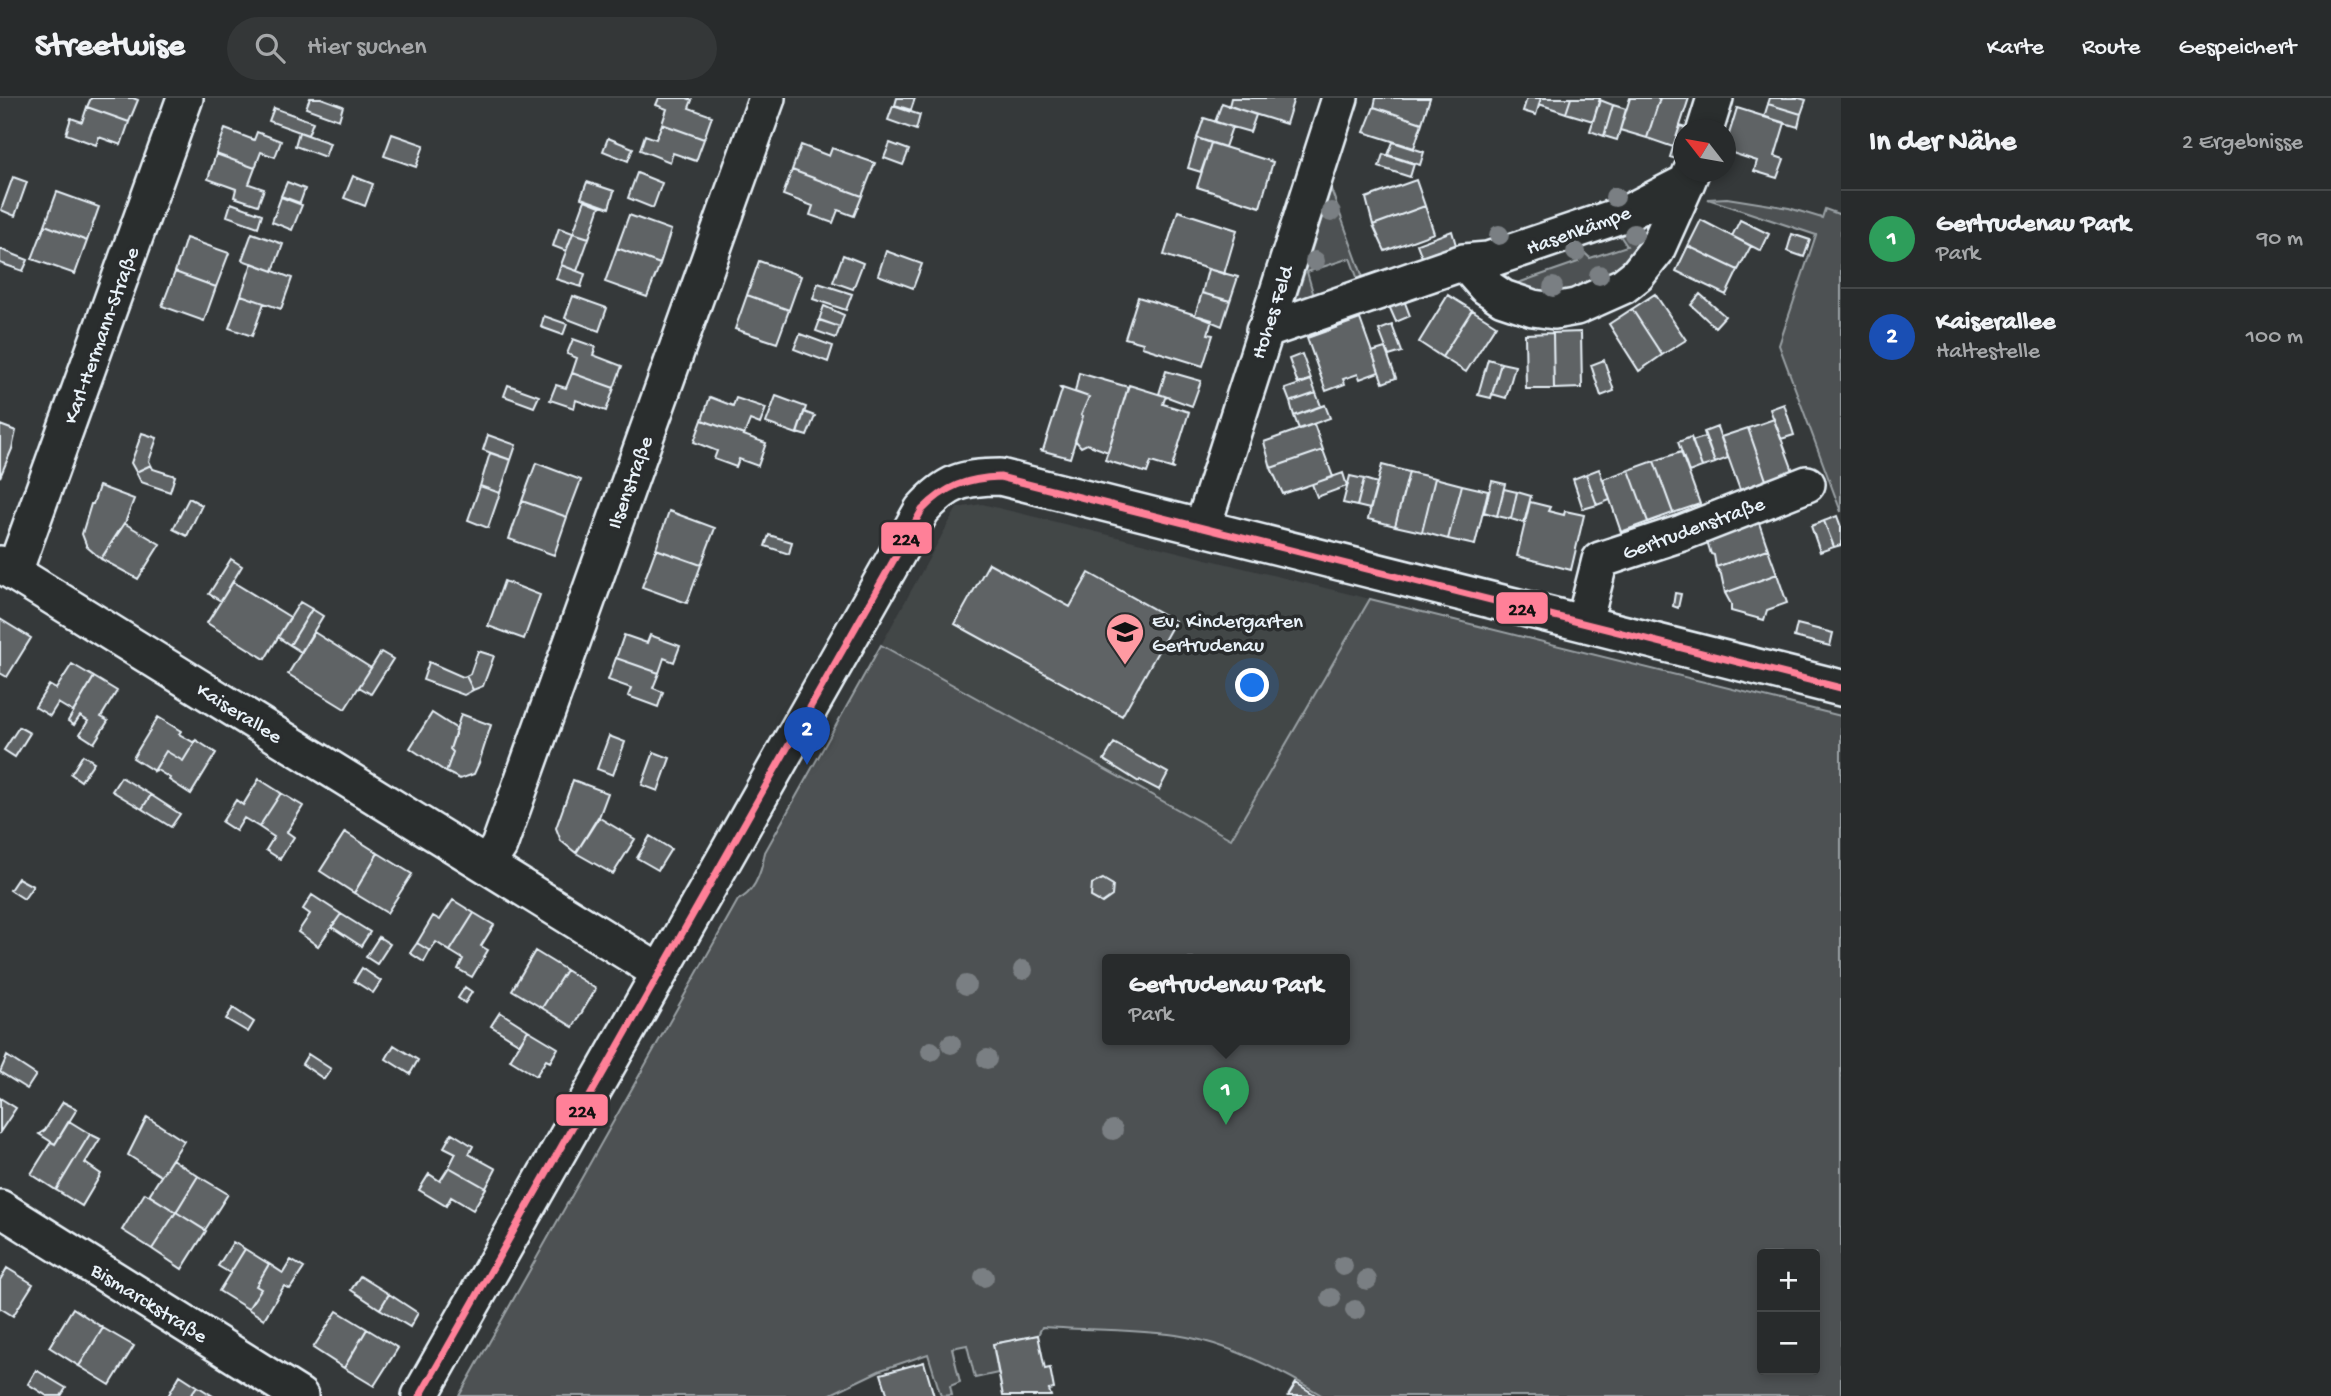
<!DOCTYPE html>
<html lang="de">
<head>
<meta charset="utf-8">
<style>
	body { margin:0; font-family:"Gochi Hand",sans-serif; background:#343738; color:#f1f3f6 }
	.controls { position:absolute; right:21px; bottom:21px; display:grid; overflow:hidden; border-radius:7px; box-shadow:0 4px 10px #0003 }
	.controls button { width:63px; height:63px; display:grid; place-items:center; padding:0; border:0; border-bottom:2px solid #444748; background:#282b2c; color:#f1f3f6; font:35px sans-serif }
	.compass { position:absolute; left:1673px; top:21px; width:63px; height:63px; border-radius:50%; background:#282b2c; box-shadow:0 4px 10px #0003; rotate:301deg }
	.you { position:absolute; left:1253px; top:588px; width:24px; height:24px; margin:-18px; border:5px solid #fff; border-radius:50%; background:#1a73e8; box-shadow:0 0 0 10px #1a73e833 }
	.badge { display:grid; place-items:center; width:46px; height:46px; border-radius:50%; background:#ff9aa2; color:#fff; font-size:23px; font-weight:700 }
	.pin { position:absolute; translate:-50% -58px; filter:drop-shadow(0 2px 4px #0008) }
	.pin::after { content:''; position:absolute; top:37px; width:24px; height:21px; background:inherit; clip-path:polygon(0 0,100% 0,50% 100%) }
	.popup { position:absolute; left:1102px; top:856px; width:248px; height:91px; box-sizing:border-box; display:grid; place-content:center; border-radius:7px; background:#282b2c; filter:drop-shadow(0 2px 5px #0005); font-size:23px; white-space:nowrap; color:#a5a7a9 }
	.popup b { font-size:26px; color:#f1f3f6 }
	.popup::after { content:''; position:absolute; left:50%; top:100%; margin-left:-14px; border:14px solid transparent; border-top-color:#282b2c }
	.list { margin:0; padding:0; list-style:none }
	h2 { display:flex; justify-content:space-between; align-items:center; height:91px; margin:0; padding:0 28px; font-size:30px }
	h2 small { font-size:23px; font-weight:400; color:#a5a7a9 }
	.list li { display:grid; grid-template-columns:46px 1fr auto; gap:21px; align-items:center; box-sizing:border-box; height:98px; padding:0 28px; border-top:2px solid #444748 }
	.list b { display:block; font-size:26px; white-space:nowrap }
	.list p { margin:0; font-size:23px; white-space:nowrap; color:#a5a7a9 }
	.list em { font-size:23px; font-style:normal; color:#a5a7a9 }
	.icon { flex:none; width:38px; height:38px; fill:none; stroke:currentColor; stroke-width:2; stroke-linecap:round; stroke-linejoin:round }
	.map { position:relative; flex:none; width:1841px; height:1298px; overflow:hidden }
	header { display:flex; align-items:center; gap:42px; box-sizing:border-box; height:98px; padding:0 35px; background:#282b2c; border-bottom:2px solid #444748 }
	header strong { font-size:33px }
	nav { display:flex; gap:38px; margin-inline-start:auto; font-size:24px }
	.search { width:490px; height:63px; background:#343738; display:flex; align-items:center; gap:18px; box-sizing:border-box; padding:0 24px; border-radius:38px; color:#a5a7a9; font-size:26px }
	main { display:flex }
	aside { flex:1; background:#282b2c }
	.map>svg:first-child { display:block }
	.built { fill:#424647 }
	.green { fill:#4d5152; stroke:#9aa1a5; stroke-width:2; fill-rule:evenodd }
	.building { fill:#5f6365; stroke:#e8f1f8; stroke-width:2 }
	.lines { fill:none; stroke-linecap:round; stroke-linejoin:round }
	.minor-casing { stroke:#e8f1f8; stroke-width:40 }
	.minor { stroke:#2a2d2e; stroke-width:35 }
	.bus-1-casing { stroke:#2a2d2e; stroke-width:12 }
	.bus-1 { stroke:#ff8098; stroke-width:7 }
	.tree { fill:#7a7f83 }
	.labels { text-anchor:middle; stroke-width:7; stroke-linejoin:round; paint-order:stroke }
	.street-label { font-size:21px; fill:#e8f1f8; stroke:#2a2d2e }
	.poi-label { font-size:21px; fill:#e8f1f8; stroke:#2a2d2e; text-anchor:start }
	.line-badge { stroke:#2a2d2e; stroke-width:2.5 }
	.pale-badge-label { font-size:19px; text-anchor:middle; font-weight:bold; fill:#111 }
</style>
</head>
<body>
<header>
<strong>Streetwise</strong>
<div class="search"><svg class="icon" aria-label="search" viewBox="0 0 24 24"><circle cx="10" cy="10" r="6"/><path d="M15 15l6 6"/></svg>Hier suchen</div>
<nav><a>Karte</a><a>Route</a><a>Gespeichert</a></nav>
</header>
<main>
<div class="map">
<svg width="1841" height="1298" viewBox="0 0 1841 1298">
	<rect width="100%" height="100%" fill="#35393a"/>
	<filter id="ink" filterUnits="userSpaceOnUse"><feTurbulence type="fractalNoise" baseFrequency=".0143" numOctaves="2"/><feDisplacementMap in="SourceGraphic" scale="14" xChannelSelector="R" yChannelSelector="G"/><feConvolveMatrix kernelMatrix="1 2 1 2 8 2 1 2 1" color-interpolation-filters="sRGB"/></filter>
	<g filter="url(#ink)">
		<path class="built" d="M982,406L1370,501L1231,742L881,547L957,410Z"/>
		<path class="green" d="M1331,91L1365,185L1360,187L1350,160L1307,174L1314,198L1293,211Z
			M1727,100L1789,110L1822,120L1825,111L1841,117V414L1779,247L1816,137L1708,101Z
			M1639,128L1646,138L1615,182L1534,200L1491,173L1497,170L1515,186L1578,164L1562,147L1573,144L1590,160L1627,148L1615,130Z
			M1370,501L1841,618V1298H1323C1279,1271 1228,1245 1176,1237C1132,1231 1086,1232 1042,1229L1038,1237L993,1246L998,1275L975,1280L967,1247L952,1250L960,1284L950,1288L952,1297L941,1298L928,1256L881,1272L827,1298H459L738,802C756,794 762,772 765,754L881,547L1231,741ZM1107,861H1345V941H1107ZM1762,1156H1815V1272H1762Z"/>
		<path class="building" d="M91,0H133L138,2L129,24L87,9Z
			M310,0H321L343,8L339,22L306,10Z
			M659,0H687L692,2L689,10L712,18L704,41L662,26L667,11L656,7Z
			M897,0H915L911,12L895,7Z
			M1231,0H1294L1286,26L1229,8Z
			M1376,0H1430L1422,25L1374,9Z
			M1527,0H1541L1536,17L1523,13Z
			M1541,0H1571L1566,15L1539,6Z
			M1571,0H1600L1593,23L1566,15Z
			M1630,0H1660L1647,40L1620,32Z
			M1660,0H1689L1673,49L1647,40Z
			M1770,0H1799L1806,2L1801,16L1768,6Z
			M1600,2L1613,7L1604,38L1590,33Z
			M1222,5L1256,17L1250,34L1215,24Z
			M1768,6L1801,16L1798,29L1764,19Z
			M1613,7L1626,11L1617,42L1604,38Z
			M893,8L920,17L916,32L888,22Z
			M87,9L129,24L121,47L99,39L96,47L66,36L71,20L82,24Z
			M1374,9L1422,25L1414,50L1364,34Z
			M274,10L313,24L308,37L269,23Z
			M1737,10L1785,25L1775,58L1784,61L1777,80L1754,73L1757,63L1726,53V46Z
			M1204,20L1232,29L1225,49L1197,40Z
			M662,26L704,41L696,63L673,55L670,64L640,52L645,37L656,41Z
			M1680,28L1693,32H1684V63L1670,59Z
			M225,31L254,42L257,34L281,43L275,59L261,54L255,70L216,56Z
			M299,34L330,45L325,59L295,48Z
			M392,36L424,47L416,69L384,58Z
			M608,40L633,50L628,63L603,53Z
			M1197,40L1211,45L1201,74L1188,70Z
			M1393,44L1424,54L1420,67L1388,57Z
			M890,45L909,52L903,67L884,60Z
			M1211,45L1273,64L1260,109L1197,89Z
			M801,47L829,58L832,50L875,65L862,98L792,72Z
			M216,56L255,70L249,86L264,91L258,107L234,99L236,91L208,81Z
			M1383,56L1414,66L1410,79L1379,69Z
			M792,72L862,98L854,118L838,112L833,125L810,117L813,108L783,97Z
			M637,75L662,85L653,110L628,100Z
			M353,78L373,86L365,108L344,100Z
			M13,79L27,84L15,118L1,112Z
			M1416,82L1425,108L1373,127L1366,100Z
			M287,84L305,91L300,105L281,98Z
			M587,84L614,93L609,110L581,100Z
			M57,94L99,109L87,143L45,127Z
			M281,99L302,107L292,132L272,124Z
			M585,102L600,108L589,140L573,135Z
			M231,105L262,116L258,129L227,118Z
			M1425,108L1434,135L1385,153L1373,127Z
			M1178,113L1237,132L1224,176L1164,157Z
			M629,117L671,132L660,166L617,150Z
			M1701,122L1751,148L1738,172L1688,148Z
			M1740,122L1769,136L1761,153L1732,138Z
			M45,127L87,143L75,176L32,161Z
			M559,130L573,135L566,153L553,148Z
			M1452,133L1456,147L1422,159L1417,146Z
			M252,135L283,146L273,173L242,162Z
			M573,135L589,140L577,173L561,167Z
			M1792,136L1810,142L1804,159L1787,153Z
			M186,140L229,155L216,189L175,174Z
			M1688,148L1738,172L1726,197L1676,173Z
			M617,150L660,166L647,199L605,184Z
			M0,151L28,162L23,173L0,165Z
			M886,153L922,166L913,190L878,177Z
			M843,157L863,165L853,191L833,184Z
			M759,163L801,178L789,212L747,197Z
			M252,165L292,180L281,211L241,197Z
			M561,167L585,176L581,189L556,181Z
			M1208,171L1238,179L1230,203L1202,195Z
			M175,174L216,189L204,223L162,208Z
			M818,185L852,196L846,212L813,201Z
			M1202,195L1230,203L1222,228L1195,217Z
			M1655,196L1686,242L1662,257L1632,211Z
			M1700,196L1725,218L1715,229L1691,207Z
			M241,197L264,205L252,238L229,230Z
			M747,197L789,212L777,245L735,231Z
			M1448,197L1472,212L1442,259L1419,244Z
			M573,198L607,210L599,233L565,220Z
			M1138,199L1212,222L1208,236L1213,237L1203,268L1142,249L1143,245L1125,240Z
			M1404,202L1410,218L1396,224L1389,208Z
			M824,208L844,217L840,229L819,222Z
			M1632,211L1662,257L1639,273L1609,226Z
			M1472,212L1496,227L1466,274L1442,259Z
			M544,218L567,226L563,237L541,229Z
			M1360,221L1379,274L1360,281L1358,276L1343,281L1345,286L1326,293L1307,240Z
			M820,222L840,229L836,240L816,233Z
			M1392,227L1402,254L1389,258L1379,232Z
			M1581,234L1582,290L1554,291L1553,235Z
			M1553,235L1554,291H1526L1525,236Z
			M800,236L833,248L828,264L794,251Z
			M573,241L596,249L593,257L622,268L614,290L572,275L577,260L567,256Z
			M1385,250L1396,280L1383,285L1372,254Z
			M1302,256L1311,281L1298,286L1289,261Z
			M1488,261L1501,265L1491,300L1478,297Z
			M1604,262L1614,293L1601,298L1591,267Z
			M1501,265L1515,268L1506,300L1492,296Z
			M1166,273L1201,283L1192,308L1159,296Z
			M572,275L614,290L606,313L576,302L574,310L550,302L556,287L566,290Z
			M1079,275L1128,289L1108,354L1087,346L1081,349L1075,342L1083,318L1081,317L1089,299L1075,294Z
			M1311,282L1316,295L1290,304L1285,291Z
			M508,287L539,298L534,309L504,298Z
			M1129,287L1168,299L1165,300L1163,306L1189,314L1172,369L1174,371L1151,364L1147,375L1105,362Z
			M1059,289L1089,299L1081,317L1083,318L1070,360L1040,352H1043L1062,292Z
			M1316,295L1321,308L1294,318L1290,304Z
			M776,298L806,309L797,336L766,325Z
			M710,299L733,308L736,300L766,310L760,326L750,322L744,337L702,322Z
			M1784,306L1794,337L1781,341L1770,311Z
			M1325,307L1330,320L1299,331L1294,318Z
			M804,314L815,318L807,338L797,335Z
			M1774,321L1793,373L1766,382L1748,330Z
			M702,322L766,345L758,368L739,361L736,369L714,361L717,353L694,344Z
			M1314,326L1323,352L1271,370L1264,344Z
			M0,327L16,333L12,351L0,379Z
			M1717,329L1728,360L1715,365L1704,334Z
			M1748,330L1766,382L1740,392L1721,339Z
			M142,335L157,340L149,363L151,367L136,374L131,365Z
			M488,337L516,347L511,362L483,352Z
			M1691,339L1702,369L1689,374L1678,344Z
			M1705,339L1715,365L1702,369L1692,343Z
			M1323,352L1333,379L1283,396L1271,370Z
			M1681,354L1700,406L1673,415L1654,363Z
			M490,355L511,362L500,395L480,388Z
			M1654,363L1673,415L1648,424L1629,372Z
			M536,365L581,382L567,419L522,403Z
			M151,367L153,371L175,378L170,394L141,384L136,374Z
			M1382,367L1409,374L1395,428L1368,421Z
			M1599,371L1610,402L1597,407L1586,376Z
			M1629,372L1648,424L1621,434L1603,381Z
			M1409,374L1435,380L1422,434L1395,428Z
			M1343,375L1347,388L1317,399L1312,386Z
			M1586,376L1597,407L1583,411L1573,381Z
			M1350,378L1364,381L1357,408L1343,405Z
			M1435,380L1462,387L1448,441L1422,434Z
			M1364,381L1377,385L1370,411L1357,408Z
			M1492,383L1505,386L1497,418L1484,414Z
			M1462,387L1488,393L1475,447L1448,441Z
			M99,388L134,401L125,425L101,461L87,449L82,436L91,406H93Z
			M480,388L500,395L488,430L468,422Z
			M1504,391L1517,394L1511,421L1497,418Z
			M1517,394L1531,398L1524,425L1511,421Z
			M189,400L202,407L187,438L173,431Z
			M522,403L567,419L554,457L509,441Z
			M1530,404L1550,409L1548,413L1564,417L1565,413L1584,417L1571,472L1517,458Z
			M669,413L715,430L701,467L656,451Z
			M1837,418L1841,429V447L1834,449L1824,423Z
			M1824,423L1834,449L1820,454L1811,428Z
			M124,425L160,446L138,481L101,461Z
			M1759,425L1768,451L1716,469L1714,457L1711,456L1707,443Z
			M769,437L792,444L789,456L765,448Z
			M656,451L701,467L687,505L642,489Z
			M1768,451L1777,476L1725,495L1721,476L1716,469Z
			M231,461L242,468L221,503L209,496Z
			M989,465L1070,509L1089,475L1175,523L1122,618L955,526Z
			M1777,476L1787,505L1767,512L1764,522L1731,513V506L1725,495Z
			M504,483L540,497L524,541L488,528Z
			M233,484L290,519L265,561L207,525Z
			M1675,495L1681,496L1678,510L1673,508Z
			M300,504L312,511L290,547L278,539Z
			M312,511L323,518L301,554L290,547Z
			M0,521L31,540L7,579L0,575Z
			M1797,526L1833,535L1830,548L1794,539Z
			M314,534L371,570L345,611L288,576Z
			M624,537L647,545L650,537L680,548L674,564L664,560L659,575L616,560Z
			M478,553L494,558L483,588L473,592L466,578L470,576Z
			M381,554L393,561L371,596L359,589Z
			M616,560L659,575L653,590L663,594L658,609L628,598L631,590L608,582Z
			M429,564L463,579L466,578L473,592L464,597L423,582Z
			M72,566L94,579L73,614L58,605L50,618L35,609L49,587L56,591Z
			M94,579L117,593L101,619L108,623L94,645L80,636L88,623L80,618L74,627L68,623Z
			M432,615L457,631L450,651L453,654L446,674L410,650Z
			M461,616L491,627L479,665L474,676L460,681L446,674L453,654L450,651Z
			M158,619L181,633L179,636L193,644L196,642L183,663L166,653L154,673L133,660Z
			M19,629L30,635L15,659L4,652Z
			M609,638L625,644L613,677L597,671Z
			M196,642L216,655L191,696L169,682L170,680L157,672L154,673L166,653L183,663Z
			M1114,645L1168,675L1159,692L1140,682L1139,684L1104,662Z
			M654,654L670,660L658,693L642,687Z
			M83,657L94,664L81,683L71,676Z
			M121,679L151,697L142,711L112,693Z
			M259,681L281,695L259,729L244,720L236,733L222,724L236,702L243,707Z
			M573,682L608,695L599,719L576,755L561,743L556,730Z
			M281,695L303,708L287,734L294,739L280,761L266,752L274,739L259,729Z
			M151,697L180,716L171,729L142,711Z
			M598,719L635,741L613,776L576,755Z
			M345,734L378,755L354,795L320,773Z
			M650,738L671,751L658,772L637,760Z
			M378,755L412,776L387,815L354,795Z
			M18,780L33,788L24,801L10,792Z
			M1103,781L1113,787L1112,798L1102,805L1091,799L1092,786Z
			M312,797L341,816L318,848L298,834L310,816L303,811Z
			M453,802L474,815L450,853L436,844L430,853L417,845L433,818L440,822Z
			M474,815L494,827L481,848L488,852L472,879L458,871L463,861L450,853Z
			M341,816L370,834L361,848L332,829Z
			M379,839L390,846L377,866L366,859Z
			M417,845L430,853L424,864L410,855Z
			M535,853L566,872L542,910L512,892Z
			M362,870L381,883L373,895L354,883Z
			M566,872L596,891L573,929L542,910Z
			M465,889L472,894L465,905L458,900Z
			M233,910L254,924L248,934L226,921Z
			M500,914L528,932L520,946L491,928Z
			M528,932L558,950L550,964L546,962L536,978L510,962Z
			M394,947L418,962L410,976L386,961Z
			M308,956L331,971L324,981L302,966Z
			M7,958L36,977L27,991L0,974Z
			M0,1000L16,1010L0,1034Z
			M63,1004L77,1011L55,1046L39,1036L45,1032Z
			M147,1019L184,1043L161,1078L128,1057Z
			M69,1023L90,1036L56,1092L31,1076L51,1044L55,1046Z
			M452,1035L473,1048L469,1056L496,1071L486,1090L449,1069L456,1055L444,1049Z
			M90,1036L100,1041L85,1065L101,1076L82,1108L56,1092Z
			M172,1061L198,1078L176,1114L149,1097Z
			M449,1069L486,1090L473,1112L451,1099L446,1108L419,1092L429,1076L440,1083Z
			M198,1078L228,1096L205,1132L176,1114Z
			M145,1095L176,1114L152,1151L122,1132Z
			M176,1114L206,1133L182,1171L152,1151Z
			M233,1144L245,1151L230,1175L218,1168Z
			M245,1151L269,1166L256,1188L261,1191L248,1211L219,1193Z
			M291,1162L304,1170L290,1191L284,1188L264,1221L248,1211L261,1191L256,1188L269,1166L283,1175Z
			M7,1170L33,1186L13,1218L0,1210V1182Z
			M360,1178L389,1196L380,1211L351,1192Z
			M389,1196L418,1215L410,1229L380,1211Z
			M73,1210L103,1230L79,1268L49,1249Z
			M337,1213L367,1231L344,1270L313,1250Z
			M103,1230L134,1248L110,1287L79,1268Z
			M367,1231L398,1250L374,1288L344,1270Z
			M1038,1237L1045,1271L1050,1270L1054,1291L1049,1292L1051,1298H1003L993,1246Z
			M924,1264L934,1298H888L881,1276Z
			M36,1272L66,1290L61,1298H47L28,1286Z
			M180,1277L197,1288L190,1298H168Z
			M1296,1285L1317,1298H1288Z
			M197,1288L213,1298H190Z"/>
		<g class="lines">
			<g class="minor-casing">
				<path id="minor" d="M1705,32L1715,0
					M1464,164L1485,188L1503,200L1533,210L1554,213L1576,209L1623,188L1637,177L1656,153L1687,84
					M1264,233L1464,164L1488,162L1627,115L1687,84L1691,74
					M1203,428L1340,0
					M0,466L659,874
					M14,474L185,0
					M1584,525L1600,462L1682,435L1807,386
					M487,766L499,748L767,0
					M0,1110L300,1298
					M420,1298L922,412C947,384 963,379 1000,379L1841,590"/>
			</g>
			<use href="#minor" class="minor"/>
			<g class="bus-1-casing">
				<path id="bus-1" d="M420,1298L922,412C945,388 967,380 1000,379L1841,590"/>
			</g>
			<use href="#bus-1" class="bus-1"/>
		</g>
		<g class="tree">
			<circle cx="1615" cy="99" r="10"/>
			<circle cx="1331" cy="114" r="10"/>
			<circle cx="1634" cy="136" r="10"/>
			<circle cx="1499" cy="137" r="10"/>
			<circle cx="1576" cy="154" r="10"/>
			<circle cx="1315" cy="163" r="10"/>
			<circle cx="1599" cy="177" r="10"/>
			<circle cx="1553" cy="189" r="10"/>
			<circle cx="1023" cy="872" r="10"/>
			<circle cx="966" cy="887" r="10"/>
			<circle cx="951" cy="946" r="10"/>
			<circle cx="931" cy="953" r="10"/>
			<circle cx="987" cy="961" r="10"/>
			<circle cx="1220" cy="998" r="10"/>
			<circle cx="1113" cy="1032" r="10"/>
			<circle cx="1343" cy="1168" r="10"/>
			<circle cx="984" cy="1179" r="10"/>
			<circle cx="1367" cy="1182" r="10"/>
			<circle cx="1331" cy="1200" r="10"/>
			<circle cx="1355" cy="1212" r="10"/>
		</g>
	</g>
	<defs>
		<g id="school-pin" transform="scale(2.0125)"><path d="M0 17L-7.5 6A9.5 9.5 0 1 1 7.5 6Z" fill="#ff9aa2" stroke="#2a2d2e"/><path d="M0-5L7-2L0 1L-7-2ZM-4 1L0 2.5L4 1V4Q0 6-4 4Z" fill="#111"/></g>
	</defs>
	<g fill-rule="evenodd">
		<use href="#school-pin" x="1125" y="534"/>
	</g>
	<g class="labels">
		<g class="street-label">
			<text transform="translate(1578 131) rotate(-20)" y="7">Hasenkämpe</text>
			<text transform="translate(1271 214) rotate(-72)" y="7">Hohes Feld</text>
			<text transform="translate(100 237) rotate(-70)" y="7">Karl-Hermann-Straße</text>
			<text transform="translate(629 384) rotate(-70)" y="7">Ilsenstraße</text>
			<text transform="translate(1693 429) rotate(-20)" y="7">Gertrudenstraße</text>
			<text transform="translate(240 614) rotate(32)" y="7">Kaiserallee</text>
			<text transform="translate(150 1204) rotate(32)" y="7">Bismarckstraße</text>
		</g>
		<g class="poi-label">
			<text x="1152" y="529">Ev. Kindergarten<tspan x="1152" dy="24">Gertrudenau</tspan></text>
		</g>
	</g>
	<g class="line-badge">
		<rect x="880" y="423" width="53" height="34" rx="7" fill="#ff8098"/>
		<rect x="1495" y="493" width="54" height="34" rx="7" fill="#ff8098"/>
		<rect x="555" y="995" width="54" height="34" rx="7" fill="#ff8098"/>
	</g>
	<g class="pale-badge-label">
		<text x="906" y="447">224</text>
		<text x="1522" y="517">224</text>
		<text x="582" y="1019">224</text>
	</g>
</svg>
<div class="controls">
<button>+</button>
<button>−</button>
</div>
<svg class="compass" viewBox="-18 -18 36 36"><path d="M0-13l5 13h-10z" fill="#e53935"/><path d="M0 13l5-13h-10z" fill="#a5a7a9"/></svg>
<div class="you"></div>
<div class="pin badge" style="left:1226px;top:1027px;background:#2e9e5b">1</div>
<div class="popup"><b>Gertrudenau Park</b>Park</div>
<div class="pin badge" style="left:807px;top:667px;background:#1a4fb4">2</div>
</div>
<aside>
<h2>In der Nähe<small>2 Ergebnisse</small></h2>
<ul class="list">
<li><span class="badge" style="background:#2e9e5b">1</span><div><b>Gertrudenau Park</b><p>Park</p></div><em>90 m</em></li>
<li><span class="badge" style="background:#1a4fb4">2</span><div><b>Kaiserallee</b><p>Haltestelle</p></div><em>100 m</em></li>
</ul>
</aside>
</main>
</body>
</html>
